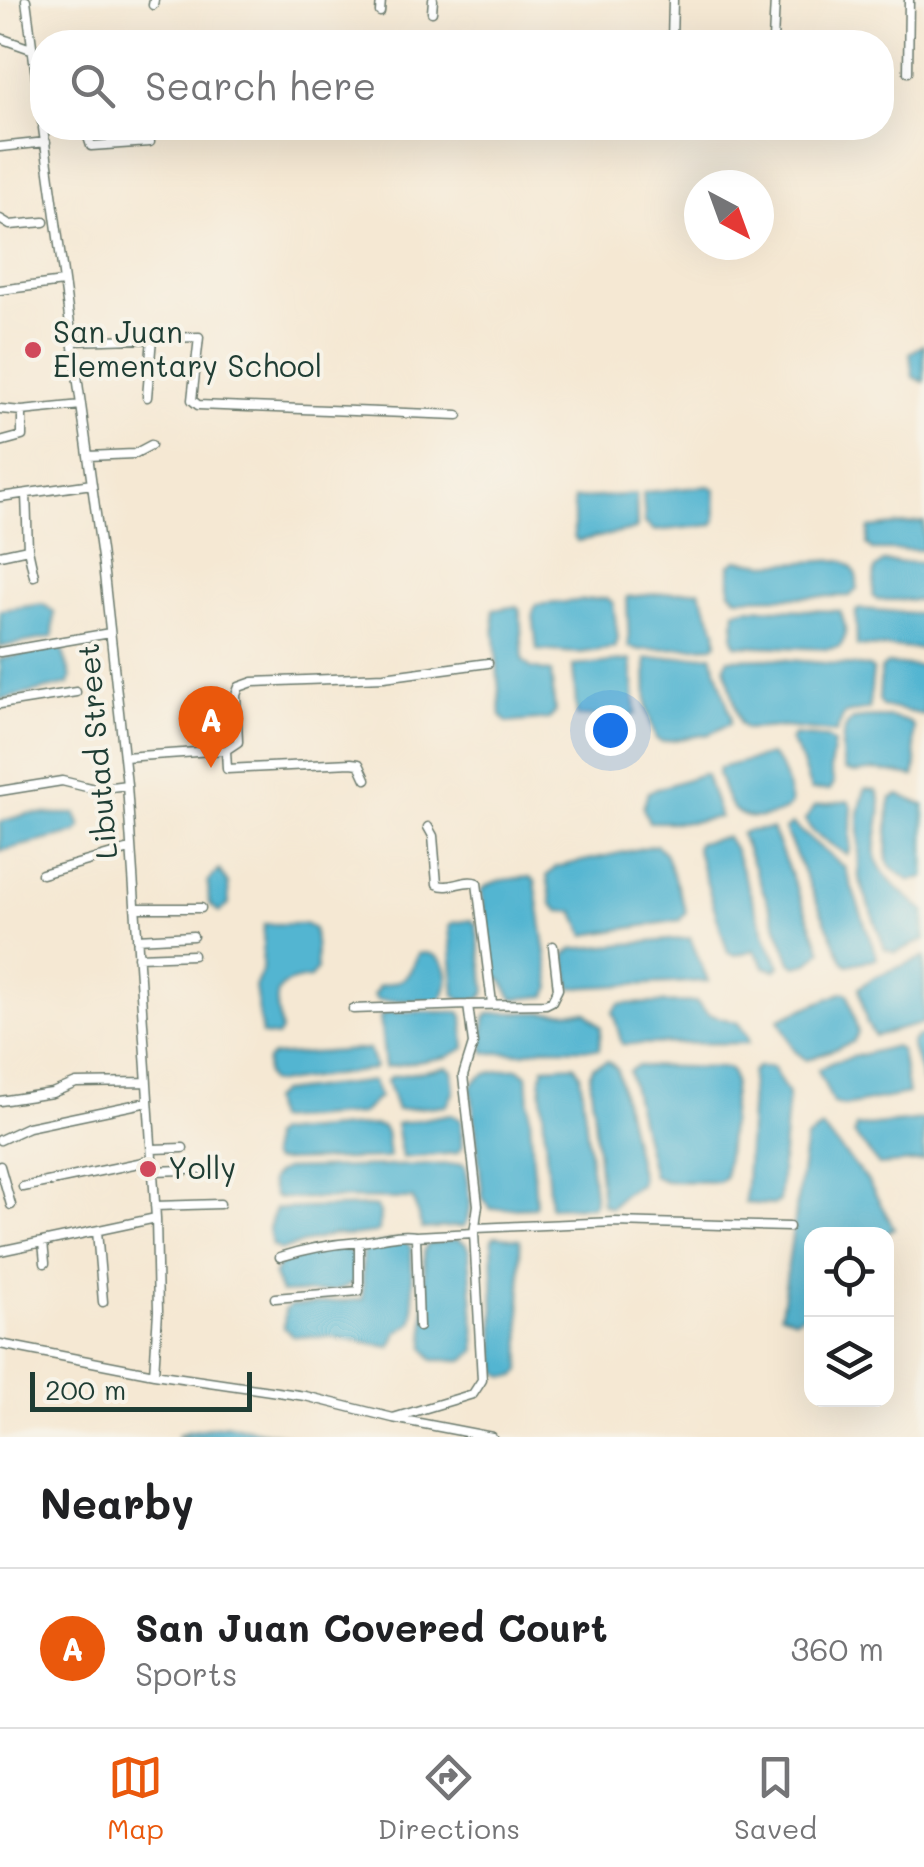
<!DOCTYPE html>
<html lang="en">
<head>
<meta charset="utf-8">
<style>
	body { margin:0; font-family:Mali,sans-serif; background:#f2f2f2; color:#202124 }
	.controls { position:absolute; right:30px; bottom:30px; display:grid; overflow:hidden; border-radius:20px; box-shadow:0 10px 40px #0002 }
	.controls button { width:90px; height:90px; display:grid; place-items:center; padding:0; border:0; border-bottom:2px solid #e0e0e0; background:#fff; color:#202124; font:50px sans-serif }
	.compass { position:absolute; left:684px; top:170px; width:90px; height:90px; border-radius:50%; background:#fff; box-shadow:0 10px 40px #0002; rotate:139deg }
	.scale { position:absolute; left:30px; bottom:25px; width:222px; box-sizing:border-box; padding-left:10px; border:5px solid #1f3d34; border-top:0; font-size:28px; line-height:35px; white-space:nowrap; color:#1f3d34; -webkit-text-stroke:8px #f7f3e8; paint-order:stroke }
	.you { position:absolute; left:610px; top:730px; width:35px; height:35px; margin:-25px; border:8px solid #fff; border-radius:50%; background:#1a73e8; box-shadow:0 0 0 15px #1a73e833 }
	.badge { display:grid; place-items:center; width:65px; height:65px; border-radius:50%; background:#ea580c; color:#fff; font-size:32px; font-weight:700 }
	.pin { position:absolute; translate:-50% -82px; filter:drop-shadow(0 2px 5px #0008) }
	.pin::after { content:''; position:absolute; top:52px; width:35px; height:30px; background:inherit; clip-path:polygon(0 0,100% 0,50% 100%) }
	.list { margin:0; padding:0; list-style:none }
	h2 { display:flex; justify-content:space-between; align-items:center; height:130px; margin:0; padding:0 40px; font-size:42px }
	h2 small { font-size:32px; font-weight:400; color:#757577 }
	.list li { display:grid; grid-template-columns:65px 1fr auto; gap:30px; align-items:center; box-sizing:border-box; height:160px; padding:0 40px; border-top:2px solid #e0e0e0 }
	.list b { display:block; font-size:38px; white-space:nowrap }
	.list p { margin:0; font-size:32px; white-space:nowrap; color:#757577 }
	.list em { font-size:32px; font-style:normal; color:#757577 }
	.icon { flex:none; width:55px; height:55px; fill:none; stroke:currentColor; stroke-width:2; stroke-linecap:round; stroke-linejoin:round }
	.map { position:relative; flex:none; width:924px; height:1437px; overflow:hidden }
	.search { position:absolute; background:#fff; box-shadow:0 10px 40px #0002; left:30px; right:30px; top:30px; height:110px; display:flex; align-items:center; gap:25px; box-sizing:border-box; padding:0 35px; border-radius:40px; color:#757577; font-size:38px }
	.sheet { height:290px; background:#fff }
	nav { display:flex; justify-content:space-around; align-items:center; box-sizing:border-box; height:140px; border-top:2px solid #e0e0e0; background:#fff; font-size:28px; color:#757577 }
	nav a { display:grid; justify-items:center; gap:5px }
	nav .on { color:#ea580c }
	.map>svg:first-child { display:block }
	.water { fill:#53b5d1; stroke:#397982; stroke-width:2.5 }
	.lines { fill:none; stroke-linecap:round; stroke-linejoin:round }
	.minor-casing { stroke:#6a796c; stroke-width:11 }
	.minor { stroke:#fff; stroke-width:8 }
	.poi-dot { fill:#d1495b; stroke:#f7f3e8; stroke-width:4 }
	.labels { text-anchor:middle; stroke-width:8; stroke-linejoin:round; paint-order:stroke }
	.poi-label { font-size:30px; fill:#1f3d34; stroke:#f7f3e8; text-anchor:start }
	.street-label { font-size:30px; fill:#1f3d34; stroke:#f7f3e8 }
</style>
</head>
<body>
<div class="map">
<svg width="924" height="1437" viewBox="0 0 924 1437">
	<rect width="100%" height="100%" fill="#f7f3e8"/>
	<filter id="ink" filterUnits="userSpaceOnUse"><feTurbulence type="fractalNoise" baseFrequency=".01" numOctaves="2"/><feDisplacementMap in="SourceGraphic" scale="20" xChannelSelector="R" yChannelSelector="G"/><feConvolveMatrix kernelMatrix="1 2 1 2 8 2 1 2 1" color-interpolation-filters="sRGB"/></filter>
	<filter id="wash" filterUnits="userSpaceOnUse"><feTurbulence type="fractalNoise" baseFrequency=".0048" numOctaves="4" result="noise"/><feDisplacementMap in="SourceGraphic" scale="40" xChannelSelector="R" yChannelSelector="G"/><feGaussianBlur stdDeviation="2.25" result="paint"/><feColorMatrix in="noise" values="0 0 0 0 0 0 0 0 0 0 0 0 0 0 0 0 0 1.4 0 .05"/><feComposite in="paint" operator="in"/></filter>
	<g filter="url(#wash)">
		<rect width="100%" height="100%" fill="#f5e8d3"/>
		<path class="water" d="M924,345V382L913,377L910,353Z
			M709,486L715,489L716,520L713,525L655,531L645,523L643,494L646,492Z
			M636,494L637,527L634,530L577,541L574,536V499Z
			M924,522V550H872L867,544L869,528Z
			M737,560L766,564L841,560C855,567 858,574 857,589L850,596L737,598L730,591V565Z
			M883,562L924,563V600H878L873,597L875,569Z
			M699,590L716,630L717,643L713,646L641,650L629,647L627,597Z
			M607,598L613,603L618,639L615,648L579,653L537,650L533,613L536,605Z
			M43,604L54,612L53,637L0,647V610Z
			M517,606L520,610L523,661L531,668L551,672L555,713L549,719L507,723L501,716L493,610Z
			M748,608L840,611C845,623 849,637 839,647L827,649L736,645L733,638L735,611Z
			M861,609L924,614V649L857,646L856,611Z
			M61,646L71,677L69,684L0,700V659Z
			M712,655L731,717L730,724L709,734L662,742L656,739L647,709L646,659Z
			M766,658L869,667L873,670L869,709L844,714L836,733L784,727L746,729L740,724L725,666L728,659Z
			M631,660L636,714L628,717L577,716L573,666Z
			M887,664L924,667V715L882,706L879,700L881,669Z
			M889,717L909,722L914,727C911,745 920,759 914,776L876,770L855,773L845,770C841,758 839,727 853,720C862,716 879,718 889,717Z
			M794,735L827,738L834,743L830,769L834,783L830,790H811L799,755L790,740Z
			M770,755C785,766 787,786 791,804C783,814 776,815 763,817C730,822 727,799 718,773L719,768Z
			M702,774L706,775L720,817L692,822H649L643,808L648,792Z
			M865,789L876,790C888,807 873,834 876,855C880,879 907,895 924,911V940L895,953L885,949L859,878V813Z
			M899,795L924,805V877L910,881L891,867L887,860L889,806L891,798Z
			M848,801L852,807L850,850L847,855L813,832L805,820L815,806Z
			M27,814H76L81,827L76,833L0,851V822Z
			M792,824L845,868L877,958L848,965L843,961L788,837L785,829Z
			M772,829L822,951L808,963L796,966L791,962L741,834L746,831Z
			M727,837L734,848L767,941L780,966L775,970L765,967L754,950L736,955L728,953L696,847L698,843Z
			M656,845L665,853L686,911L680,920L585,935L574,912L559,911L552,904L547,876L556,867Z
			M219,870L228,884L229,904L219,912L209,904L208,882Z
			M530,877L535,881L551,987L546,996L513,999L502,980L494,976L481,891C492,878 514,879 530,877Z
			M471,920L476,925L486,991L481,998L462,1001L455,995L449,926L452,923Z
			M264,924H305L314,929L317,969L310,978C269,982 275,996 281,1031L277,1037L262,1035L255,987L262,971Z
			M690,938L708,981L571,988L565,955L573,949Z
			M425,953C449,955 454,985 439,1001L377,1000L374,995L379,986C407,979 407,981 418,954Z
			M924,957V1023L875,1036L867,1024L859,988L874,977Z
			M844,992L848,994L858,1033L853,1042L806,1060L794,1050L779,1019Z
			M696,1002L708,1014L738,1023L748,1037V1043L622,1044L613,1012L619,1004Z
			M389,1012H460L463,1016L465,1048L447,1057L385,1067L380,1016Z
			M586,1012L601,1027L599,1049L543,1048L524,1053H486L483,1048L485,1018L490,1013Z
			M924,1034V1086L911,1043L916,1037Z
			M895,1046L901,1051L908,1094L844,1106L833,1103L818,1070L833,1062Z
			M369,1049L375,1067L371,1070L275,1083L269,1081L266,1074L267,1060L272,1056Z
			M608,1061L617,1069L641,1179L640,1185L623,1194L611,1208L602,1204L590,1074L593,1067Z
			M574,1065L580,1074L595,1202L592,1206L550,1207L541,1079L544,1067Z
			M637,1066L727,1068L732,1072L734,1082L725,1177L719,1182L665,1181L653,1176L629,1071Z
			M447,1067L452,1071L454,1091L447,1105L397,1110L387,1081L390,1077Z
			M757,1067H772L788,1094L779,1201L773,1205L745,1203L752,1072Z
			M518,1068L527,1075L536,1204L534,1207L491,1209L483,1198L471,1087C479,1070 502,1071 518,1068Z
			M373,1081L379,1097L361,1114L275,1120L271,1100L280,1092Z
			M450,1114L461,1120L462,1148L457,1153L402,1158L396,1124Z
			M924,1120V1161L879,1165L854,1134L856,1127Z
			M374,1125L383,1127L386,1132L389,1157L386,1158L283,1161H273L270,1157L271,1137L275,1133Z
			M822,1128L867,1180L894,1228L885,1234H812L811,1310L795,1319L781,1314L806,1139Z
			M462,1164L465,1166C467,1185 474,1208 464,1226L422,1229L413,1199L278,1198L274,1196L270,1182L275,1174L284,1169Z
			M369,1206L376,1207L380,1213L379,1231L375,1233L349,1236L334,1234L281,1250L272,1246L269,1228L275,1209Z
			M495,1236L520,1239L521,1371L516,1376L505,1377L498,1372L495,1354L492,1239Z
			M403,1239L411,1248L414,1315L412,1323L397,1333L391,1347L333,1337L293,1336L284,1328L285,1310L290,1306L363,1299L362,1255L366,1247Z
			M458,1239L466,1244L469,1251L476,1351L463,1360H433L425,1348L424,1250L428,1244Z
			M344,1247L354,1256L355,1281C338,1296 303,1292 281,1293L274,1275L280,1264L317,1250Z
			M228,1425L291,1437H176L186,1432Z"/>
	</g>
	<g filter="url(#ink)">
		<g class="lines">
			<g class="minor-casing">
				<path id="minor" d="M26,0L42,122
					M153,5L154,0
					M380,12L381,0
					M432,12L433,0
					M0,38L31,49
					M773,40L775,0
					M672,42L673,0
					M908,72L909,0
					M43,128L103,565L127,785L156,1218L158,1311L154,1374
					M85,128L91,146L150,142
					M0,147L46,142
					M0,219L10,225L44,222
					M0,290L63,282
					M73,341L199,337L192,400L198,405L458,415
					M147,397L152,338
					M0,409L22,411L81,405
					M0,442L22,436V411
					M88,456L134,454L151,445
					M0,497L92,484
					M28,549L34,576
					M0,555L28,549L26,494
					M0,652L110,633
					M0,704L76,692
					M124,757L226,750
					M366,779L359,764L351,763L227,769L226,750L238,742L236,695L239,687L253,682L384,677L488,663
					M0,791L62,781L95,789L127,785
					M428,827L433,836L437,884C449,891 464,878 477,883L492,1003
					M42,874L130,849
					M135,908H201
					M137,939L193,936
					M138,957L193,955
					M353,1009L468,1005
					M0,1101L52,1093L76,1083L146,1082
					M0,1140L28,1127L148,1102
					M152,1149L183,1148
					M0,1166L11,1205
					M153,1171L216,1169
					M23,1187L153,1160
					M155,1206L220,1204
					M476,1228L615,1222L789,1227
					M97,1231L103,1302
					M43,1242L45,1263
					M0,1251L156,1218
					M280,1257C308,1248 331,1244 360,1242C380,1240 396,1233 416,1236
					M275,1298L359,1291V1242
					M419,1327L416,1236L474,1233
					M0,1344L154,1374L305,1396L393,1418L492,1437
					M393,1418L473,1394L482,1380L474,1233L478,1205L463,1076L473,1044L468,1005L546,1004L552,1001L558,989L553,946"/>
			</g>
			<use href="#minor" class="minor"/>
		</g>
	</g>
	<g class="poi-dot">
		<circle cx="33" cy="350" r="10"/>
		<circle cx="148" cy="1169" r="10"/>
	</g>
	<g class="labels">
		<g class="poi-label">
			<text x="53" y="343">San Juan<tspan x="53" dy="34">Elementary School</tspan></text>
			<text x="168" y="1179">Yolly</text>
		</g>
		<g class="street-label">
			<text transform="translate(98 751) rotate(-95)" y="10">Libutad Street</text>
		</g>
	</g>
</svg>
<div class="controls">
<button><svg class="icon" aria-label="locate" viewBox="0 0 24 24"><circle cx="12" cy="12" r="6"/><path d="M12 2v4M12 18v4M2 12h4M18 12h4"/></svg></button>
<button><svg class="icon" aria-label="layers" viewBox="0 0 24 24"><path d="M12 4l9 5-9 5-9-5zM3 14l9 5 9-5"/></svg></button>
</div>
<svg class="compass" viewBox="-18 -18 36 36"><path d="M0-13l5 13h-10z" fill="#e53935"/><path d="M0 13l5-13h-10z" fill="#757577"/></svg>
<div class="scale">200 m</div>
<div class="you"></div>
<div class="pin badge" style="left:211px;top:768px">A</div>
<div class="search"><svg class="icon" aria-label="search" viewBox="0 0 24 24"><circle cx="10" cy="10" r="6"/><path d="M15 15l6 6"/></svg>Search here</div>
</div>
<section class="sheet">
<h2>Nearby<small></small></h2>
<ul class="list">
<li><span class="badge">A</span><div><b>San Juan Covered Court</b><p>Sports</p></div><em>360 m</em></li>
</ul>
</section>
<nav>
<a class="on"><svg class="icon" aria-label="map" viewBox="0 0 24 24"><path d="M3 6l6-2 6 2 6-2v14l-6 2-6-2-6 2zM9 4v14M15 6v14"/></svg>Map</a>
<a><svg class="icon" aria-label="directions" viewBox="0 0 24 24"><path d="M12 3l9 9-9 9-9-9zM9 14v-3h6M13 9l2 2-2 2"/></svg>Directions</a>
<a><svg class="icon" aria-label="saved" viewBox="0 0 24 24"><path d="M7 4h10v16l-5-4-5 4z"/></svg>Saved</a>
</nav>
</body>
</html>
